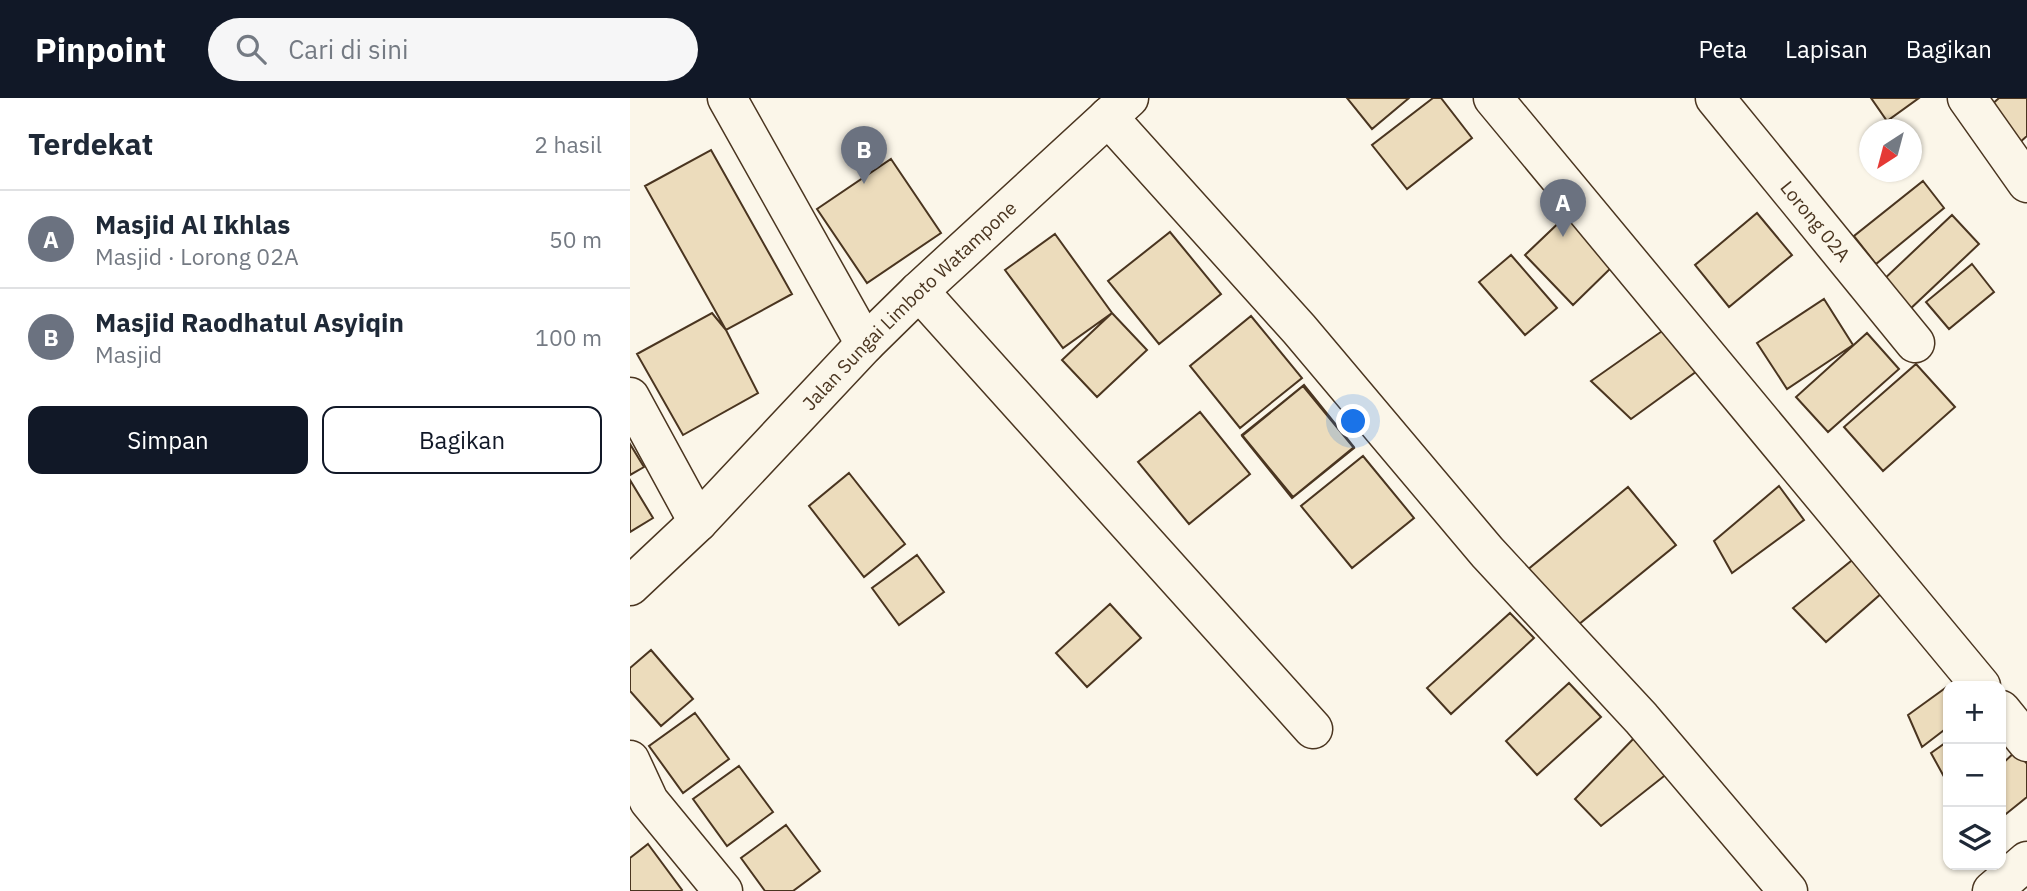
<!DOCTYPE html>
<html lang="id">
<head>
<meta charset="utf-8">
<style>
	body { margin:0; font-family:"IBM Plex Sans",sans-serif; background:#f6f6f7; color:#1f2937 }
	.controls { position:absolute; right:21px; bottom:21px; display:grid; overflow:hidden; border-radius:14px; box-shadow:0 2px 5px #0004 }
	.controls button { width:63px; height:63px; display:grid; place-items:center; padding:0; border:0; border-bottom:2px solid #e0e1e3; background:#fff; color:#1f2937; font:35px sans-serif }
	.compass { position:absolute; left:1229px; top:21px; width:63px; height:63px; border-radius:50%; background:#fff; box-shadow:0 2px 5px #0004; rotate:216deg }
	.you { position:absolute; left:724px; top:324px; width:24px; height:24px; margin:-18px; border:5px solid #fff; border-radius:50%; background:#1a73e8; box-shadow:0 0 0 10px #1a73e833 }
	.badge { display:grid; place-items:center; width:46px; height:46px; border-radius:50%; background:#111827; color:#fff; font-size:23px; font-weight:700 }
	.pin { position:absolute; translate:-50% -58px; filter:drop-shadow(0 2px 4px #0008) }
	.pin::after { content:''; position:absolute; top:37px; width:24px; height:21px; background:inherit; clip-path:polygon(0 0,100% 0,50% 100%) }
	.list { margin:0; padding:0; list-style:none }
	h2 { display:flex; justify-content:space-between; align-items:center; height:91px; margin:0; padding:0 28px; font-size:30px }
	h2 small { font-size:23px; font-weight:400; color:#747a83 }
	.list li { display:grid; grid-template-columns:46px 1fr auto; gap:21px; align-items:center; box-sizing:border-box; height:98px; padding:0 28px; border-top:2px solid #e0e1e3 }
	.list b { display:block; font-size:26px; white-space:nowrap }
	.list p { margin:0; font-size:23px; white-space:nowrap; color:#747a83 }
	.list em { font-size:23px; font-style:normal; color:#747a83 }
	.actions { display:flex; gap:14px; padding:21px 28px }
	.actions a { flex:1; padding:16px 0; border:2px solid #111827; border-radius:14px; text-align:center; font-size:24px; color:#111827 }
	.actions .main { background:#111827; color:#fff }
	.icon { flex:none; width:38px; height:38px; fill:none; stroke:currentColor; stroke-width:2; stroke-linecap:round; stroke-linejoin:round }
	.map { position:relative; flex:none; width:1397px; height:793px; overflow:hidden }
	header { display:flex; align-items:center; gap:42px; box-sizing:border-box; height:98px; padding:0 35px; background:#111827; color:#fff }
	header strong { font-size:33px }
	nav { display:flex; gap:38px; margin-inline-start:auto; font-size:24px }
	.search { width:490px; height:63px; background:#f6f6f7; display:flex; align-items:center; gap:18px; box-sizing:border-box; padding:0 24px; border-radius:38px; color:#747a83; font-size:26px }
	main { display:flex }
	aside { flex:1; background:#fff }
	.map>svg:first-child { display:block }
	.building { fill:#ecdcbc; stroke:#4a3520; stroke-width:2 }
	.lines { fill:none; stroke-linecap:round; stroke-linejoin:round }
	.minor-casing { stroke:#4a3520; stroke-width:41 }
	.minor { stroke:#fbf6e9; stroke-width:38 }
	.labels { text-anchor:middle; stroke-width:5; stroke-linejoin:round; paint-order:stroke }
	.street-label { font-size:19px; fill:#4a3520; stroke:#fbf6e9 }
</style>
</head>
<body>
<header>
<strong>Pinpoint</strong>
<div class="search"><svg class="icon" aria-label="search" viewBox="0 0 24 24"><circle cx="10" cy="10" r="6"/><path d="M15 15l6 6"/></svg>Cari di sini</div>
<nav><a>Peta</a><a>Lapisan</a><a>Bagikan</a></nav>
</header>
<main>
<aside>
<h2>Terdekat<small>2 hasil</small></h2>
<ul class="list">
<li><span class="badge" style="background:#6b7280">A</span><div><b>Masjid Al Ikhlas</b><p>Masjid · Lorong 02A</p></div><em>50 m</em></li>
<li><span class="badge" style="background:#6b7280">B</span><div><b>Masjid Raodhatul Asyiqin</b><p>Masjid</p></div><em>100 m</em></li>
</ul>
<div class="actions"><a class="main">Simpan</a><a>Bagikan</a></div>
</aside>
<div class="map">
<svg width="1397" height="793" viewBox="0 0 1397 793">
	<rect width="100%" height="100%" fill="#fbf6e9"/>
	<path class="building" d="M717,0H779L742,31Z
		M803,0H811L842,40L777,91L742,47Z
		M1241,0H1289L1257,23Z
		M1369,0H1397V38L1381,52L1350,17Z
		M81,52L162,196L96,232L15,88Z
		M261,61L311,135L237,185L187,111Z
		M1293,83L1314,110L1246,166L1224,138Z
		M1127,115L1162,157L1099,209L1065,167Z
		M938,116L986,165L943,207L895,157Z
		M1322,117L1349,146L1278,213L1251,184Z
		M540,134L591,196L529,246L478,183Z
		M425,136L482,215L433,250L375,172Z
		M881,157L927,210L895,237L849,184Z
		M1342,166L1364,194L1319,231L1296,204Z
		M1194,201L1223,247L1157,291L1127,245Z
		M82,215L96,232L128,295L53,337L7,256Z
		M482,215L517,252L467,299L432,262Z
		M621,218L672,280L610,330L560,268Z
		M1035,231L1067,273L1001,321L961,283Z
		M1237,235L1269,271L1198,334L1166,299Z
		M1286,266L1325,309L1253,373L1214,329Z
		M674,287L724,349L663,399L612,337Z
		M673,288L724,350L662,400L612,338Z
		M570,314L620,376L559,426L508,364Z
		M0,346L14,369L0,377Z
		M733,358L784,420L722,470L671,408Z
		M219,375L275,446L234,479L179,408Z
		M0,382L23,420L0,434Z
		M1149,388L1174,422L1102,475L1084,443Z
		M998,389L1046,447L943,531L896,473Z
		M287,457L314,494L269,527L242,490Z
		M1226,459L1253,494L1196,544L1163,510Z
		M480,506L511,540L457,589L426,555Z
		M880,515L904,540L821,616L797,590Z
		M21,552L63,601L31,628L0,593V570Z
		M1332,578L1338,588H1318V629L1292,649L1278,617Z
		M939,585L971,619L907,677L876,643Z
		M65,615L99,661L53,695L19,648Z
		M1008,636L1043,671L971,728L945,701Z
		M1318,643V686L1301,655Z
		M1387,652L1397,666V699L1371,720V667Z
		M109,668L143,714L97,748L63,701Z
		M156,727L190,773L163,793H135L111,760Z
		M18,746L52,792L51,793H0V760Z"/>
	<g class="lines">
		<g class="minor-casing">
			<g id="minor">
				<path d="M97,0L235,246"/>
				<path d="M863,0L1351,588"/>
				<path id="s1" d="M1085,0L1285,245"/>
				<path d="M1337,0L1397,85"/>
				<path d="M478,19L669,231L857,454L1011,620L1158,793"/>
				<path d="M289,193L683,631"/>
				<path d="M0,299L68,424"/>
				<path id="s2" d="M0,488L68,424L235,246L289,193L499,0"/>
				<path d="M1371,612L1397,644"/>
				<path d="M0,662L19,703L93,793"/>
				<path d="M1362,793L1397,763"/>
			</g>
		</g>
		<use href="#minor" class="minor"/>
	</g>
	<g class="labels">
		<g class="street-label">
			<text dy="7" stroke="none"><textPath href="#s1" startOffset="159">Lorong 02A</textPath></text>
			<text dy="7" stroke="none"><textPath href="#s2" startOffset="396">Jalan Sungai Limboto Watampone</textPath></text>
		</g>
	</g>
</svg>
<div class="controls">
<button>+</button>
<button>−</button>
<button><svg class="icon" aria-label="layers" viewBox="0 0 24 24"><path d="M12 4l9 5-9 5-9-5zM3 14l9 5 9-5"/></svg></button>
</div>
<svg class="compass" viewBox="-18 -18 36 36"><path d="M0-13l5 13h-10z" fill="#e53935"/><path d="M0 13l5-13h-10z" fill="#747a83"/></svg>
<div class="you"></div>
<div class="pin badge" style="left:933px;top:139px;background:#6b7280">A</div>
<div class="pin badge" style="left:234px;top:86px;background:#6b7280">B</div>
</div>
</main>
</body>
</html>
